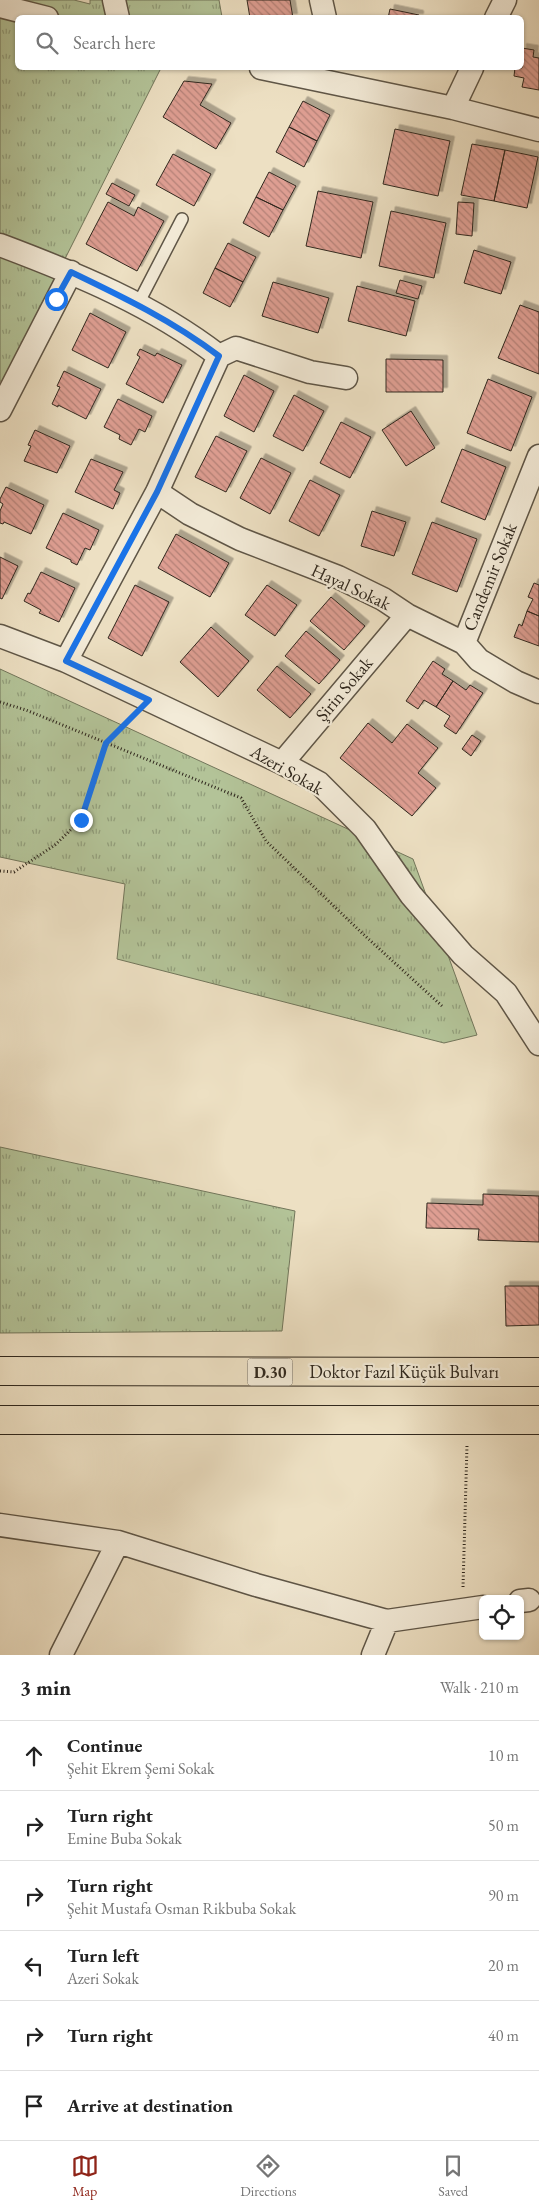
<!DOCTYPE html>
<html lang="en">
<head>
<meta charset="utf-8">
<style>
	body { margin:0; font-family:"EB Garamond",serif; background:#f6f6f6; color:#222 }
	.controls { position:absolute; right:15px; bottom:15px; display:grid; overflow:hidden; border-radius:8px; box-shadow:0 1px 4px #0004 }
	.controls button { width:45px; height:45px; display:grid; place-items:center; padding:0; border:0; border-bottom:1px solid #e0e0e0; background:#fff; color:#222; font:25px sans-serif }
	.stop { position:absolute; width:15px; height:15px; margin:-11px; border:4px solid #1a73e8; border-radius:50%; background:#fff }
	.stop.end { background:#1a73e8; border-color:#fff; box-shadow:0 1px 5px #0008 }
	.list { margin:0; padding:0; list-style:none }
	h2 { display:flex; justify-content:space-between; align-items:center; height:65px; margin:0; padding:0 20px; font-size:21px }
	h2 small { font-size:16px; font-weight:400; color:#767676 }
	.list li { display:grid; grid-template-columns:32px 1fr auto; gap:15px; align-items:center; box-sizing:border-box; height:70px; padding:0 20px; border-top:1px solid #e0e0e0 }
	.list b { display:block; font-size:19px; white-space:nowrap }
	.list p { margin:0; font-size:16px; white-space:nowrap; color:#767676 }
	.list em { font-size:16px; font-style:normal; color:#767676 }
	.icon { flex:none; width:28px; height:28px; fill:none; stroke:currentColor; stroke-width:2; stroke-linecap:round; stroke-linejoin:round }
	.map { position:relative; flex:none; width:539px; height:1655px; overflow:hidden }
	.search { position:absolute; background:#fff; box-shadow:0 1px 4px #0004; left:15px; right:15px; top:15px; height:55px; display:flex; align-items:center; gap:12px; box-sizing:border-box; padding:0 18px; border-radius:8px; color:#767676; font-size:19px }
	.sheet { height:485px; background:#fff }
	nav { display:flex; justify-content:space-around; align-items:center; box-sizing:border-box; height:70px; border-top:1px solid #e0e0e0; background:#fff; font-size:14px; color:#767676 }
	nav a { display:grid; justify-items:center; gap:2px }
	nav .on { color:#8f2418 }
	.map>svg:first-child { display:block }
	.grass { fill:url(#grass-tufts); stroke:#72765b }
	.building { fill:url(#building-back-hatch); stroke:#30281e; filter:url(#shadow) }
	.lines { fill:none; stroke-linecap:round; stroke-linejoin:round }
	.lane-casing { stroke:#5f5647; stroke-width:14 }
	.street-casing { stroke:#5f5647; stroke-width:25 }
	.highway-casing { stroke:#30281e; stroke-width:30 }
	.path { stroke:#30281e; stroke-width:3; stroke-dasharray:1 2.5; stroke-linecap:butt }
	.lane { stroke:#f3ebd8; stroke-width:11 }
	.street { stroke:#f3ebd8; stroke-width:22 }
	.highway { stroke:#ede0c3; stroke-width:28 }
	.route { stroke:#1a73e8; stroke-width:6 }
	.labels { text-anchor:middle; stroke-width:4.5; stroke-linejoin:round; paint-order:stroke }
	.shield { fill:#f3ebd8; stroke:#6a6256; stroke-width:1 }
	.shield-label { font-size:16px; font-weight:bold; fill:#30281e }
	.street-label { font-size:18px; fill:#30281e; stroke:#f3ebd8 }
</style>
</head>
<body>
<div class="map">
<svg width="539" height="1655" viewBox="0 0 539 1655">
	<defs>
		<pattern id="grass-tufts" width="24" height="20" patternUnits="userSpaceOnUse" patternTransform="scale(1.25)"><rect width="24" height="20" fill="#b3c398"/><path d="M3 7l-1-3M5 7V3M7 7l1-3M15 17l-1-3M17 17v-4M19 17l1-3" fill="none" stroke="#929e7b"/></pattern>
		<pattern id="building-back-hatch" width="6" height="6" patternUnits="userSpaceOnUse" patternTransform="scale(1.25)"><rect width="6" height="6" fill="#de9e92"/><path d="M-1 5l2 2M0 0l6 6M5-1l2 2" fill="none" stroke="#b48177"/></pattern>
		<filter id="shadow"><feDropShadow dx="4.5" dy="-4.5" stdDeviation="0" flood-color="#0004"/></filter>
	</defs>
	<rect width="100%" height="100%" fill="#ede0c3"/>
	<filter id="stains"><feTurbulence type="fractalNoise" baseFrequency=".004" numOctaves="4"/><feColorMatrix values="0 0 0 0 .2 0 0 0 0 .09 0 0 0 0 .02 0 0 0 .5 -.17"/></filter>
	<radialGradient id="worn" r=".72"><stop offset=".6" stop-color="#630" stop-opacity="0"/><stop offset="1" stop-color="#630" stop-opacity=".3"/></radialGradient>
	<path class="grass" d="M0,0H74L90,4V0H219L222,17L18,18V68H161L3,382L0,381Z
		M0,669L413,859L477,1035L444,1043L117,959L125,884L0,857Z
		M0,1147L295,1211L282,1331L0,1333Z"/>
	<path class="building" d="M247,0H290L293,18H250Z
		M390,9L419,15V18H388Z
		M522,48L534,50L533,57L539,58V90L522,87L524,78L514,76L515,68H522Z
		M184,81L212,84L200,105L231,123L216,149L163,117Z
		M303,101L330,115L317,141L289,127Z
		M289,127L317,141L304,167L276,152Z
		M395,129L450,141L438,196L383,184Z
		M472,144L505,150L494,201L461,195Z
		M505,150L538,157L527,208L494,201Z
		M173,154L211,174L194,206L156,185Z
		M269,172L296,186L283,210L256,197Z
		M112,183L135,195L129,206L106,194Z
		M318,191L373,202L361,258L306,246Z
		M256,197L283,210L269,237L243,223Z
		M108,202L134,216L138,207L164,221L137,271L86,244Z
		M458,202L474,203L472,236L456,234Z
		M391,211L446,223L434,278L379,266Z
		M228,243L256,257L243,282L215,268Z
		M474,250L511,262L501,294L464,283Z
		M215,268L243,282L230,307L203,293Z
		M400,280L422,286L418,299L396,293Z
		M273,282L329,298L318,333L262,316Z
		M357,286L415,301L406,336L348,321Z
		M520,305L539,312V374L498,358Z
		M90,313L126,332L108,368L72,350Z
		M140,349L155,356L157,353L182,365L163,403L126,384L140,357L137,355Z
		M386,359L443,360V392H386Z
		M64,371L101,389L86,419L58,405V407L52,404L60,387L57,386Z
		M244,375L274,391L254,432L224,416Z
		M488,379L532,397L511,451L467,433Z
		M294,395L324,411L303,451L273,436Z
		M118,399L152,416L145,432L139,429L131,445L119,439L120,435L104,427Z
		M411,411L435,448L406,466L382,430Z
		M341,422L371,437L350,478L320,463Z
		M35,430L70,446L57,473L24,461L31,446L28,445Z
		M216,436L247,451L226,492L195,477Z
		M462,449L506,467L485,520L441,502Z
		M261,458L291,473L270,514L240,498Z
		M91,459L123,472L114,490L120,493L113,509L75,492Z
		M310,480L340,495L319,536L289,521Z
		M6,487L44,505L31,534L4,522L3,524L0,523V511L3,504L0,502V499Z
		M372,511L406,522L394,556L361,546Z
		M63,513L99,530L90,550L85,548L77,565L71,562V560L46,548Z
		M432,522L477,539L457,592L412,574Z
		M176,534L229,563L210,597L158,568Z
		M0,557L18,566L2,599L0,598Z
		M41,572L75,588L59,622L39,613L41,610L24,601L28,593L30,594Z
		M534,583L539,585V616L527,611L533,599L528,597Z
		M135,585L169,602L142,656L108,638Z
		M267,585L297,605L275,636L245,615Z
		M331,597L365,626L344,650L310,621Z
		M527,611L539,616V646L514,637L519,624L522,626Z
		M211,627L249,661L218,697L180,662Z
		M306,631L340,660L319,684L285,656Z
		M433,661L445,669L442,674L453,681L436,707L424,700L418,709L406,701Z
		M277,666L311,694L290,718L257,690Z
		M453,681L466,690L470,685L483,693L456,734L444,726L450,716L436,707Z
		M368,723L392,743L407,724L438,748L418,773L436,788L412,816L340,758Z
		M472,735L481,741L471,756L462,749Z
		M483,1194L539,1196V1242L478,1240L479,1229L426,1228L427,1203L483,1205Z
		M505,1286H539V1325L506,1326Z"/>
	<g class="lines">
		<g class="lane-casing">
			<path id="lane" d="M138,304L182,219"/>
		</g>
		<g class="street-casing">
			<path id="street" d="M114,0L118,18
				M321,0L325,18
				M0,6L47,18
				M496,18L505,0
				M261,68L453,108L539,130
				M453,108L472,68
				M0,245C77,274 153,305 219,356
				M219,356L236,348L310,372L346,378
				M0,410L71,272
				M157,492L190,514L240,539L338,577L383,599L407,615L464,643L479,660L516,682L539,692
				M0,636L66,661L282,763L319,783L365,829L411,895L463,955L506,993L539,1044
				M464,643L539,456
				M66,661L157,492L219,356
				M282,763L407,615
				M0,1525L118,1542L256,1585L387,1621L483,1607
				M520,1601L529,1600
				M61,1655L118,1542
				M373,1655L387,1621"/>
		</g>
		<g class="highway-casing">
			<path id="highway" d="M0,1371L539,1372
				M0,1420H539"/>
		</g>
		<path class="path" d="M0,702L26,710L241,798L266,841L363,934L442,1006
			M0,871L14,872L55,845L81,820L106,743L131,718
			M463,1587L467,1445"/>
		<use href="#lane" class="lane"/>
		<use href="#street" class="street"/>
		<use href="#highway" class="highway"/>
	</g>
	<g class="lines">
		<path class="route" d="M56,299L71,272C123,297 173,321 219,356L157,492L66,661L149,700L106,743L81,820"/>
	</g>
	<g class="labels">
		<rect class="shield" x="247.5" y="1358.5" width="45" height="27" rx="4"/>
		<g class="shield-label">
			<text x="270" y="1378">D.30</text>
		</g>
		<g class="street-label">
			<text transform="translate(490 577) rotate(-68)" y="6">Candemir Sokak</text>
			<text transform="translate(351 587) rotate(25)" y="6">Hayal Sokak</text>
			<text transform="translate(344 689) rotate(-50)" y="6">Şirin Sokak</text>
			<text transform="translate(287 770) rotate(30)" y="6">Azeri Sokak</text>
			<text x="404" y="1378">Doktor Fazıl Küçük Bulvarı</text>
		</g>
	</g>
	<rect width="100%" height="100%" filter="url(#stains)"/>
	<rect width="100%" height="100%" fill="url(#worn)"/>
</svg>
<div class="controls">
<button><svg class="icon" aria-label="locate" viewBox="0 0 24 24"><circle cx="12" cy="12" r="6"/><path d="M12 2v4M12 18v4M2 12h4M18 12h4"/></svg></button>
</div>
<div class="stop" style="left:56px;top:299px"></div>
<div class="stop end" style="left:81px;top:820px"></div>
<div class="search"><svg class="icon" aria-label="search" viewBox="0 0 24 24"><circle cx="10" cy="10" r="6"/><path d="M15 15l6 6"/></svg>Search here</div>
</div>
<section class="sheet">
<h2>3 min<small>Walk · 210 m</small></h2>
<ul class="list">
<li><svg class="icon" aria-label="ahead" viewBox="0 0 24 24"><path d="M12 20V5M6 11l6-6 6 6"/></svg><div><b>Continue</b><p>Şehit Ekrem Şemi Sokak</p></div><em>10 m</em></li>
<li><svg class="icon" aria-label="right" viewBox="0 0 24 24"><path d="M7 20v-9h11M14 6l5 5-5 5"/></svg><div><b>Turn right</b><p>Emine Buba Sokak</p></div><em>50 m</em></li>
<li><svg class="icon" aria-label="right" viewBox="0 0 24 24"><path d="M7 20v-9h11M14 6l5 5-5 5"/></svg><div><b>Turn right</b><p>Şehit Mustafa Osman Rikbuba Sokak</p></div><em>90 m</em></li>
<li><svg class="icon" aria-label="left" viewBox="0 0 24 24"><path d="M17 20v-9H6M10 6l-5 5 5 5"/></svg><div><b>Turn left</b><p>Azeri Sokak</p></div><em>20 m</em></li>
<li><svg class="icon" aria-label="right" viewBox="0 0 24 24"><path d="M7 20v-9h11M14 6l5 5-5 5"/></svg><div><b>Turn right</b></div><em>40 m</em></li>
<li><svg class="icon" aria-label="arrive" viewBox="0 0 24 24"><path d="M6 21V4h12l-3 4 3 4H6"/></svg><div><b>Arrive at destination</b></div></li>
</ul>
</section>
<nav>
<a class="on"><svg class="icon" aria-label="map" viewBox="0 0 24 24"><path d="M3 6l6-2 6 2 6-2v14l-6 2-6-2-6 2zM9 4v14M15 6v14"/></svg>Map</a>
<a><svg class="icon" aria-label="directions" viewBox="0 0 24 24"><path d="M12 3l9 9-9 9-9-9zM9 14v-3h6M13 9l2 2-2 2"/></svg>Directions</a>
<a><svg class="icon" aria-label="saved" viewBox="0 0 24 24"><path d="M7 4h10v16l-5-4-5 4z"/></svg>Saved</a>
</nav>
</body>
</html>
